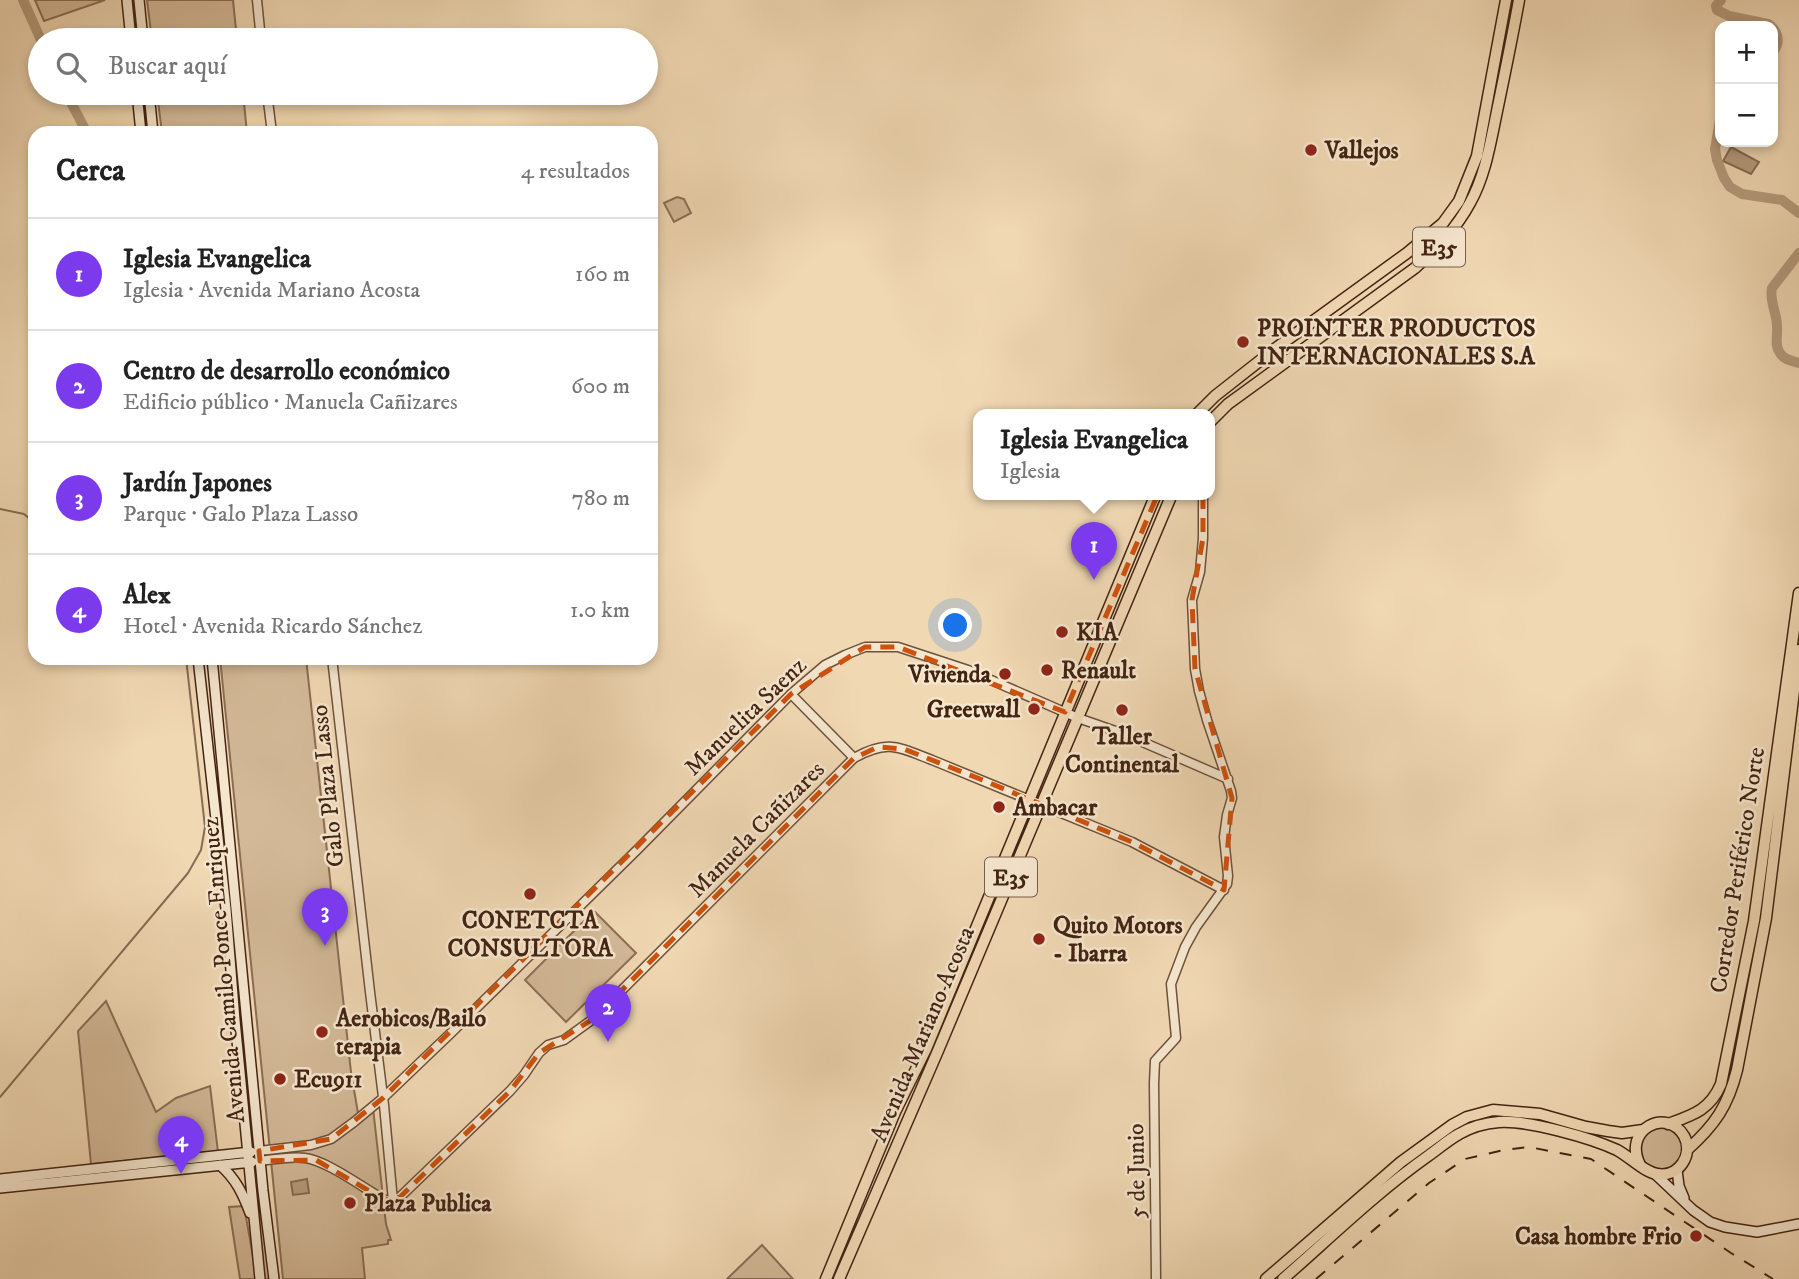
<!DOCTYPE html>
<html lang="es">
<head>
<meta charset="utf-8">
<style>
	body { margin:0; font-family:"IM FELL DW Pica",serif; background:#f2f2f2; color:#222 }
	.controls { position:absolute; right:21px; top:21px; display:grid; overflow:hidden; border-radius:14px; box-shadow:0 4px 10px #0003 }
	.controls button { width:63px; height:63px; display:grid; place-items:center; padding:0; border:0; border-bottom:2px solid #e0e0e0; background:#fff; color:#222; font:35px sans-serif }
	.you { position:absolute; left:956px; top:626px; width:24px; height:24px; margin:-18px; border:5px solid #fff; border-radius:50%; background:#1a73e8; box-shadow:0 0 0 10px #1a73e833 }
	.badge { display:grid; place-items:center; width:46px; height:46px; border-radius:50%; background:#7c3aed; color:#fff; font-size:23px; font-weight:700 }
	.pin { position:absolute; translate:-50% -58px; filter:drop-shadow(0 2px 4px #0008) }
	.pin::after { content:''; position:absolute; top:37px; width:24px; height:21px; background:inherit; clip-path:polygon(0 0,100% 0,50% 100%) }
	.popup { position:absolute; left:973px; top:409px; width:242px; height:91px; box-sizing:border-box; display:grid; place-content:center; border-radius:14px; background:#fff; filter:drop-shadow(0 2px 5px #0005); font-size:23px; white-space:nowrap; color:#767676 }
	.popup b { font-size:26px; color:#222 }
	.popup::after { content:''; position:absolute; left:50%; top:100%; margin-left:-14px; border:14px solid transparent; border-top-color:#fff }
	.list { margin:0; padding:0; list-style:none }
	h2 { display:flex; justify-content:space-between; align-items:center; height:91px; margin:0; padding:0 28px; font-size:30px }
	h2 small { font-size:23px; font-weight:400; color:#767676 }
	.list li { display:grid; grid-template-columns:46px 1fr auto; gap:21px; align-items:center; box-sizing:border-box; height:112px; padding:0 28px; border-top:2px solid #e0e0e0 }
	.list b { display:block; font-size:26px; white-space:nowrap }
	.list p { margin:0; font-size:23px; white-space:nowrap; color:#767676 }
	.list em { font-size:23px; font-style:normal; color:#767676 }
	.icon { flex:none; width:38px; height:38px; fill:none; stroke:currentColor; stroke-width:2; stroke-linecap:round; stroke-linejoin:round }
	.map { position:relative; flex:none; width:1799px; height:1279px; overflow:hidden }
	.search { position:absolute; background:#fff; box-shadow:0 4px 10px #0003; left:28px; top:28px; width:630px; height:77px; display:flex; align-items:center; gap:18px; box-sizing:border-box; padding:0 24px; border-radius:38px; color:#767676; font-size:26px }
	.panel { position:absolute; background:#fff; box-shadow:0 4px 10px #0003; left:28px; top:126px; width:630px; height:539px; border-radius:21px }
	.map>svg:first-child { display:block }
	.green { fill:#d3b998; stroke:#8b6e56; stroke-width:2 }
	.water { fill:#b59b7d; stroke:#876b53; stroke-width:2 }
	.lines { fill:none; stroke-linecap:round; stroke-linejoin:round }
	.stream { stroke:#876b53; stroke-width:2 }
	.river { stroke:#b59b7d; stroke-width:10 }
	.tertiary-casing { stroke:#6e513b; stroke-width:11 }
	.secondary-casing { stroke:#432413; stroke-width:12 }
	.primary-casing { stroke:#432413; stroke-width:13 }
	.trunk-casing { stroke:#432413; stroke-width:13 }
	.tertiary { stroke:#f5e6ce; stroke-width:8 }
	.secondary { stroke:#f5e6ce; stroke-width:9 }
	.primary { stroke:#f0d8b3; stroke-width:10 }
	.trunk { stroke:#f0d8b3; stroke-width:10 }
	.rail { stroke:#432413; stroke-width:2; stroke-dasharray:12 12; stroke-linecap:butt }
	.marked { fill:none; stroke:#cf510d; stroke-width:5; stroke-dasharray:14 9; stroke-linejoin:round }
	.poi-dot { fill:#8f2418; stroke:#f5e6ce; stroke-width:2.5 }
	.labels { text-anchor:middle; stroke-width:5; stroke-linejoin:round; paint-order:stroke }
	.shield { fill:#f5e6ce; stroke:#785e4b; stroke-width:2 }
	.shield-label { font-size:23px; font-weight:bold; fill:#432413 }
	.poi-label { font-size:24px; font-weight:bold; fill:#432413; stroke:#f5e6ce; text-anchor:start }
	.street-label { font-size:24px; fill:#432413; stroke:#f5e6ce }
</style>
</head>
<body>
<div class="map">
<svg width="1799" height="1279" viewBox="0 0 1799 1279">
	<rect width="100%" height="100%" fill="#f0d8b3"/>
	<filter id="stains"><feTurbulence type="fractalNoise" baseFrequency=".00286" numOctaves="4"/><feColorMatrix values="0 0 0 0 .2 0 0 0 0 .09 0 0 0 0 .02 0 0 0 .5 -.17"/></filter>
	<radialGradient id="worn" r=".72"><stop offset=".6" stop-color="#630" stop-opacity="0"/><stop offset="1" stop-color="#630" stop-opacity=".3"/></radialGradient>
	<path class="green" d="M35,0H105L44,21Z
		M147,0H233L237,40H152Z
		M157,93H243L247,133H162Z
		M677,197L684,199L691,213L674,222L664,203Z
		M220,658H306L351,1072L359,1119L373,1108L386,1224L391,1240H388V1244L362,1248L365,1279H283Z
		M225,823L243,1004L237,1005L219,824Z
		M594,911L636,953L566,1022L525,980Z
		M106,1001L156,1112L176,1098L210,1086L218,1152L91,1164L78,1031Z
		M238,1021H243L254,1133L249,1134Z
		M1655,1126L1676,1130L1684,1145C1682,1153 1681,1160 1675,1165C1664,1173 1645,1169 1641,1155C1639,1150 1641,1144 1641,1138Z
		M261,1195L270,1279H264L255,1196Z
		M244,1206L257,1279H240L229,1207Z
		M762,1245L793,1279H727Z"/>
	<path class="water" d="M1731,147L1759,162L1751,174L1723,161Z
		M307,1179L309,1193L293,1195L291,1182Z"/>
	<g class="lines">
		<path class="stream" d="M0,509L24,514L35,523
			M0,1097L188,873L201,850L205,827L186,658"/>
		<path class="river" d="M23,0L41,40
			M1721,0L1716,6L1717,10L1729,16L1768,24L1771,26
			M1773,28C1780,37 1779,44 1773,52
			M66,93L87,133
			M1720,120L1715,149L1717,160L1724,178L1730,187L1742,194L1782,200L1799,213
			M1799,253L1772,288C1769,301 1777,313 1777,326C1778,336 1774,345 1780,353C1784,360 1792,361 1799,363"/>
		<g class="tertiary-casing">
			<path id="tertiary" d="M257,0L261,40
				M267,93L272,133
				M332,658L370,992L384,1105L393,1201
				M791,694L854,758
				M259,1151L311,1145L331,1139L354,1122L383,1098L452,1032L637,850L791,694L825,665L845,655L865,647H898L968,670L1078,718L1124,734L1228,779
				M260,1161C275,1159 291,1156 305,1158C328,1161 363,1188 385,1200L393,1201
				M393,1201L400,1197L510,1091L524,1075L539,1053L548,1045L564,1040L593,1019L854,758C888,739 898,747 932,760L1132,842L1224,890
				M1156,1279L1154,1083L1155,1061L1176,1038L1171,984L1185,947L1196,927L1227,884L1228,876L1224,837L1227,815L1232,798L1231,791L1207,720L1199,691L1195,669L1192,600L1200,572L1203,538V494"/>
		</g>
		<g class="secondary-casing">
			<path id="secondary" d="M127,0L131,40
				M139,0L143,40
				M137,93L141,133
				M149,93L153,133
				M198,658L226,909L235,1020L260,1279
				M212,658L263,1191L274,1279
				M220,1165C236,1179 243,1194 250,1213
				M1677,1170L1679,1186L1684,1198
				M1655,1174L1693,1210L1710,1222L1725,1227L1757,1232L1799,1224
				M0,1179L251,1152
				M0,1188L252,1162"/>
		</g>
		<g class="primary-casing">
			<path id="primary" d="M1668,1124C1693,1115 1710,1110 1721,1084L1754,921L1799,593
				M1687,1150C1715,1125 1728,1106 1737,1070L1766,918L1799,650
				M1266,1279L1401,1162L1452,1125L1467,1117L1493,1110L1540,1114L1586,1127L1608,1131L1622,1133L1643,1130
				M1283,1279C1331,1237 1377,1192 1428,1156C1438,1149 1448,1140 1459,1134C1471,1127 1485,1123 1499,1122C1528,1120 1591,1138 1617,1150C1630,1157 1644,1172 1657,1174C1679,1178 1694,1154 1684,1136C1667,1107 1622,1129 1640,1165"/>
		</g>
		<g class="trunk-casing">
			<path id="trunk" d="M1197,414L1215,396L1276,348L1407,253L1443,223L1459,201L1477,156L1506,0
				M1210,422L1228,404L1415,268C1437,248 1456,229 1470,203C1485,176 1490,145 1496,116C1504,77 1512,39 1519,0
				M826,1279L895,1112L926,1049L1156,494
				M839,1279L937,1053L1172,494"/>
		</g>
		<use href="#tertiary" class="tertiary"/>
		<use href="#secondary" class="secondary"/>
		<use href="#primary" class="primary"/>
		<use href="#trunk" class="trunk"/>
		<path class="rail" d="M1316,1279L1429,1183L1465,1159L1504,1150L1529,1147L1591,1159L1731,1253L1773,1279"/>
	</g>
	<path class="marked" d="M1186,428L1203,501V538L1192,600L1195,669L1232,798L1224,890L1132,842L980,779L904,749L878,747L854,758L593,1019L539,1053L510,1091L400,1197L385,1200L316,1160L260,1161L259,1151L331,1139L383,1098L791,694L865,647H898L1065,712Z"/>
	<g class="poi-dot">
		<circle cx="1311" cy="150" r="7"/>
		<circle cx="1243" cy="342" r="7"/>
		<circle cx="1062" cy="632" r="7"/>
		<circle cx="1047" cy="670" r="7"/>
		<circle cx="1005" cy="674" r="7"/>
		<circle cx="1034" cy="709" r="7"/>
		<circle cx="1122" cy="710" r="7"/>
		<circle cx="999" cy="807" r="7"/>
		<circle cx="530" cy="894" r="7"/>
		<circle cx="1039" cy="939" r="7"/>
		<circle cx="322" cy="1032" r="7"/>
		<circle cx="280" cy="1079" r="7"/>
		<circle cx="350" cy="1203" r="7"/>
		<circle cx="1696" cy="1236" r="7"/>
	</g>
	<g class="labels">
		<g class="shield">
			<rect x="1413" y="227.5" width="52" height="39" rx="5"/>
			<rect x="985" y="857.5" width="52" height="39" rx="5"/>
		</g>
		<g class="shield-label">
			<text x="1439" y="255">E35</text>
			<text x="1011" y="885">E35</text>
		</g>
		<g class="poi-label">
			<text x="1325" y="158">Vallejos</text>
			<text x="1257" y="336">PROINTER PRODUCTOS<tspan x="1257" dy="28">INTERNACIONALES S.A</tspan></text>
			<text x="1076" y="640">KIA</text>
			<text x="1061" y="678">Renault</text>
			<text x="991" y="682" text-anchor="end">Vivienda</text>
			<text x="1020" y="717" text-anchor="end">Greetwall</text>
			<text x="1122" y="744" text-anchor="middle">Taller<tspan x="1122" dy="28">Continental</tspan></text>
			<text x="1013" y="815">Ambacar</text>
			<text x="530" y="928" text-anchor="middle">CONETCTA<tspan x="530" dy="28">CONSULTORA</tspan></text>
			<text x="1053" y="933">Quito Motors<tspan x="1053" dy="28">- Ibarra</tspan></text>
			<text x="336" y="1026">Aerobicos/Bailo<tspan x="336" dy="28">terapia</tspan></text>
			<text x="294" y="1087">Ecu911</text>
			<text x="364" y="1211">Plaza Publica</text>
			<text x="1682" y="1244" text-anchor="end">Casa hombre Frio</text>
		</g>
		<g class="street-label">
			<text transform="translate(745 716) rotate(-44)" y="8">Manuelita Saenz</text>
			<text transform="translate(327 786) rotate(-96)" y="8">Galo Plaza Lasso</text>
			<text transform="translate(756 829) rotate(-45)" y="8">Manuela Cañizares</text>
			<text transform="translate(1737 870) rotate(-81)" y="8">Corredor Periférico Norte</text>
			<text transform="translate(223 970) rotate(-95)" y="8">Avenida Camilo Ponce Enriquez</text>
			<text transform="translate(922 1034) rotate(-67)" y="8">Avenida Mariano Acosta</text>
			<text transform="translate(1136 1171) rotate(-91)" y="8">5 de Junio</text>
		</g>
	</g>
	<rect width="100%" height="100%" filter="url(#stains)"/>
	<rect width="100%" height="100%" fill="url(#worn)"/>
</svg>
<div class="controls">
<button>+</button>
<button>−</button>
</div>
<div class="you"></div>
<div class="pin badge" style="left:1094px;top:580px">1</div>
<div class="popup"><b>Iglesia Evangelica</b>Iglesia</div>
<div class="pin badge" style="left:608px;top:1042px">2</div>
<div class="pin badge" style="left:325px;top:946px">3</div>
<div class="pin badge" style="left:181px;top:1174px">4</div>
<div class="search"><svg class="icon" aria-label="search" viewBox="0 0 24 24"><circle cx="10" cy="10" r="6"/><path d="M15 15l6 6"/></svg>Buscar aquí</div>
<section class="panel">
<h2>Cerca<small>4 resultados</small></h2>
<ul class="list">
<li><span class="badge">1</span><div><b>Iglesia Evangelica</b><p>Iglesia · Avenida Mariano Acosta</p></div><em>160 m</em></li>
<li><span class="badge">2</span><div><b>Centro de desarrollo económico</b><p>Edificio público · Manuela Cañizares</p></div><em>600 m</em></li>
<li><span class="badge">3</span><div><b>Jardín Japones</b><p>Parque · Galo Plaza Lasso</p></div><em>780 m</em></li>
<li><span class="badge">4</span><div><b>Alex</b><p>Hotel · Avenida Ricardo Sánchez</p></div><em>1.0 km</em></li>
</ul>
</section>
</div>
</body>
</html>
